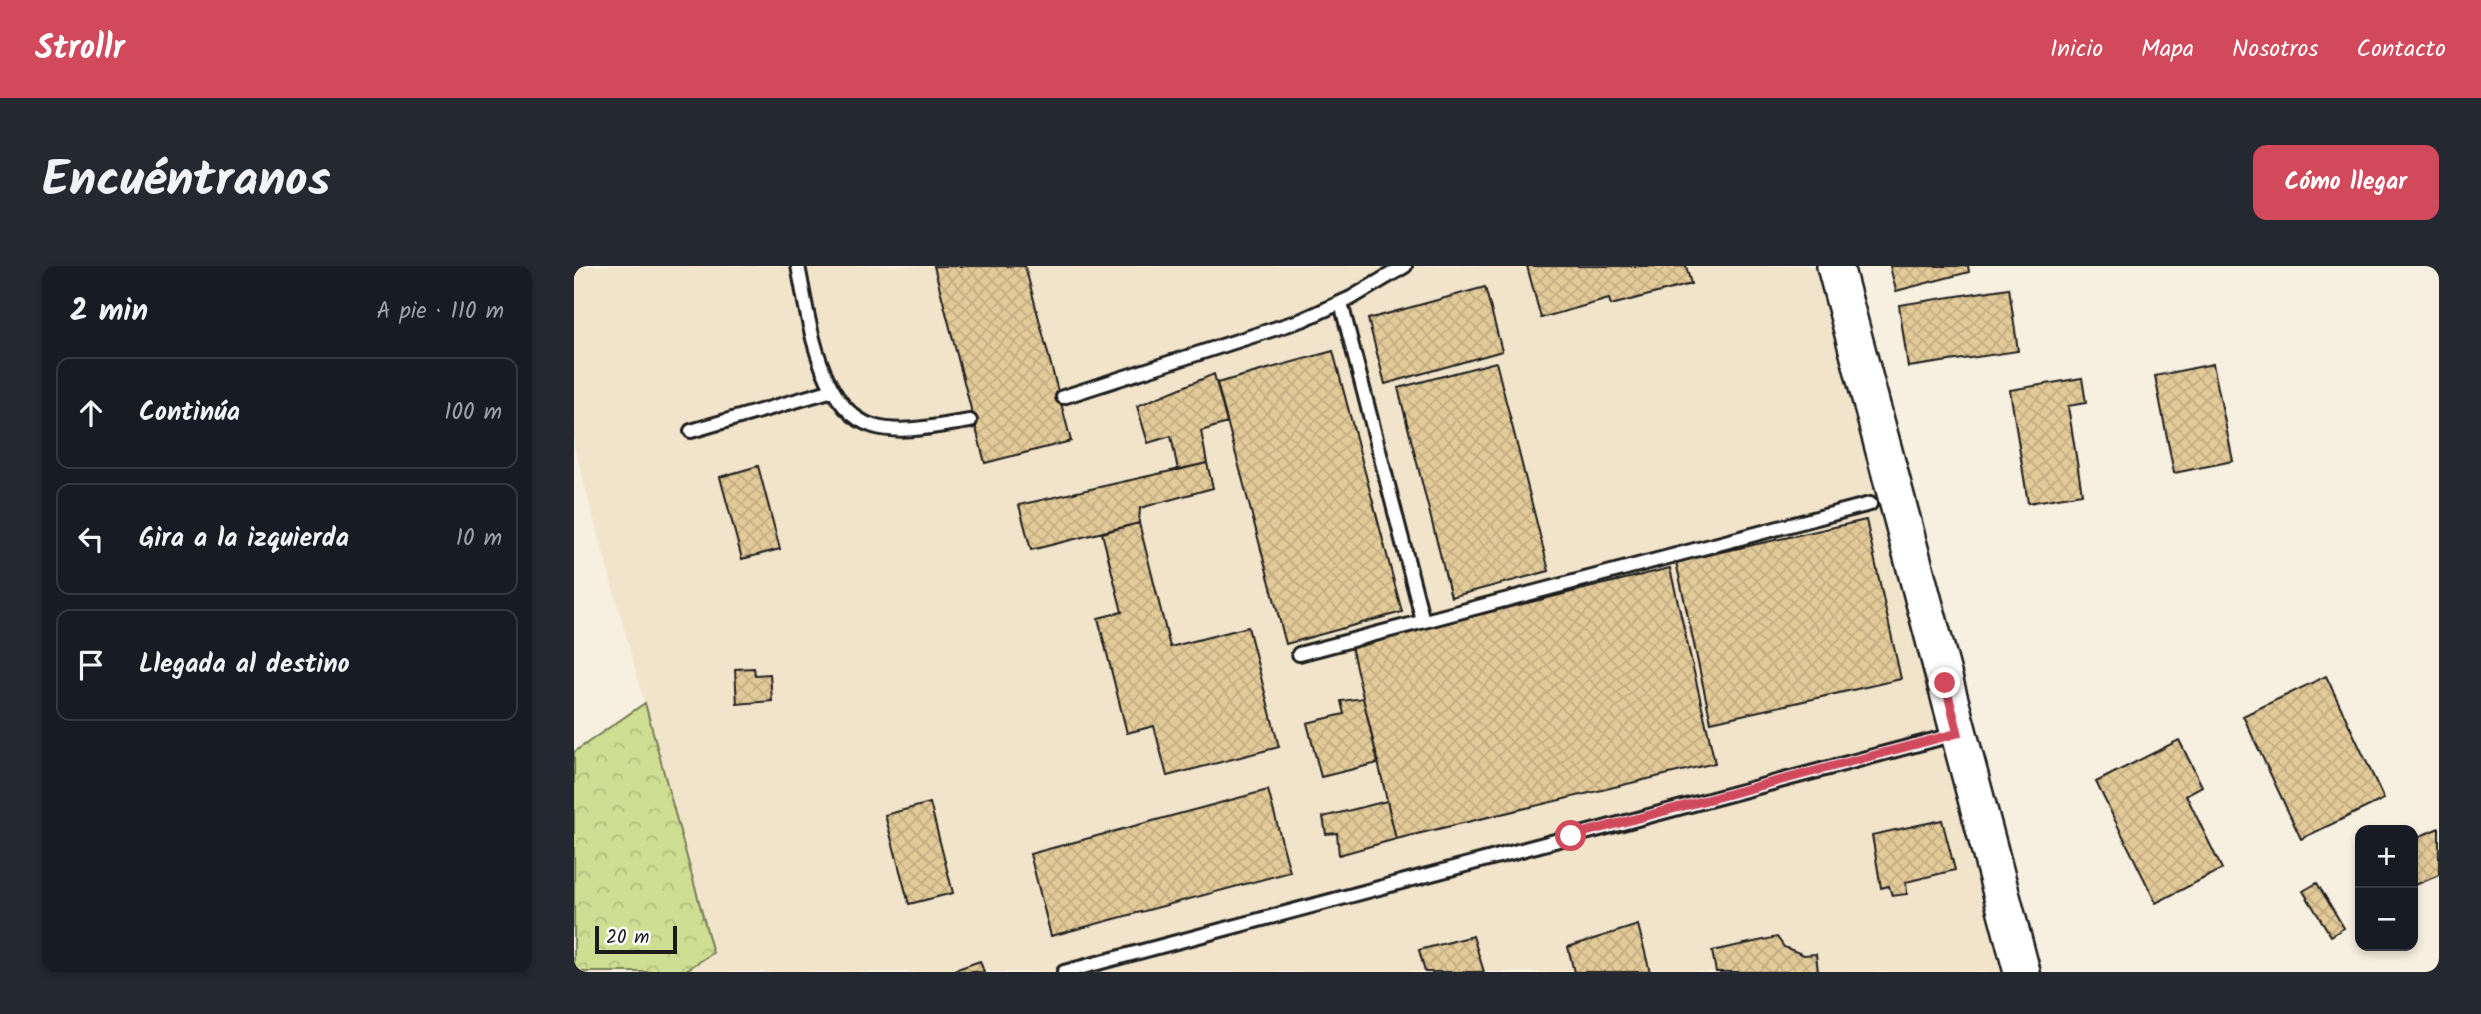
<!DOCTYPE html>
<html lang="es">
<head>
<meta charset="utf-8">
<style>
	body { margin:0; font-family:Kalam,sans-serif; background:#242831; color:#f1f3f6 }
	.controls { position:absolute; right:21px; bottom:21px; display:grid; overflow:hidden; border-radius:14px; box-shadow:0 4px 10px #0003 }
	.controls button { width:63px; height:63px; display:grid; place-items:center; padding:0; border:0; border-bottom:2px solid #363941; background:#171b24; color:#f1f3f6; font:35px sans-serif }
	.scale { position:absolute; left:21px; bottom:18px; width:82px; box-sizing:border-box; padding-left:7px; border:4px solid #1c1c1c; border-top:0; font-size:19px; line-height:24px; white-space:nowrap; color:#1c1c1c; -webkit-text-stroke:5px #fff; paint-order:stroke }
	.stop { position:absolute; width:21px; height:21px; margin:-16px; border:5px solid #d1495b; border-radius:50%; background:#fff }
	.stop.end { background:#d1495b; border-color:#fff; box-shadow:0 2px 7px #0008 }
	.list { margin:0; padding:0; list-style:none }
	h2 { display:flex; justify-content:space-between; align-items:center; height:91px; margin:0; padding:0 28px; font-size:30px }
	h2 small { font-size:23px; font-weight:400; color:#9ea1a6 }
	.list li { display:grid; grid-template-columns:46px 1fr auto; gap:21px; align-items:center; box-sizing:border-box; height:112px; margin:0 14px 14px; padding:0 14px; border:2px solid #363941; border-radius:14px }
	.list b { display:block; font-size:26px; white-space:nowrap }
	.list em { font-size:23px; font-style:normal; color:#9ea1a6 }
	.icon { flex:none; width:38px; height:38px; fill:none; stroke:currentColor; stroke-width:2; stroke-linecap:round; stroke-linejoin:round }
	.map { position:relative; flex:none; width:1865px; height:706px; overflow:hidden; border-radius:14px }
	header { display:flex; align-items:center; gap:42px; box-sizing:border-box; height:98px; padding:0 35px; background:#d1495b; color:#fff }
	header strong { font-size:33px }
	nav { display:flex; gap:38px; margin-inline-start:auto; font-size:24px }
	.intro { display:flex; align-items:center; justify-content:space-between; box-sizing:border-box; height:168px; padding:0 42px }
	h1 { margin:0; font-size:49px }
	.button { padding:18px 32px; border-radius:14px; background:#d1495b; color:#fff; font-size:24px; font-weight:700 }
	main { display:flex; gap:42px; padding:0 42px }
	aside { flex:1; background:#171b24; border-radius:14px; box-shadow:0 4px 10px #0003 }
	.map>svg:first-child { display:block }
	.built { fill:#f1e4cb }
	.forest { fill:url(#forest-crowns); stroke:#757d57; stroke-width:2 }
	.building { fill:url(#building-cross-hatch); stroke:#1c1c1c; stroke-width:2 }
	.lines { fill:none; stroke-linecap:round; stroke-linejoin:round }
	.lane-casing { stroke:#1c1c1c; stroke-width:18 }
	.secondary-casing { stroke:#1c1c1c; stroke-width:40 }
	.lane { stroke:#fff; stroke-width:12 }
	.secondary { stroke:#fff; stroke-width:35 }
	.route { stroke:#d1495b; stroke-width:9 }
</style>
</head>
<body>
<header>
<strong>Strollr</strong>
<nav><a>Inicio</a><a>Mapa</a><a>Nosotros</a><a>Contacto</a></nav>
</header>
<div class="intro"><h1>Encuéntranos</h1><a class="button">Cómo llegar</a></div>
<main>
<aside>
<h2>2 min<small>A pie · 110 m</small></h2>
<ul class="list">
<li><svg class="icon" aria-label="ahead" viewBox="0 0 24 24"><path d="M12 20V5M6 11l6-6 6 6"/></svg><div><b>Continúa</b></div><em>100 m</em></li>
<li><svg class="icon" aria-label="left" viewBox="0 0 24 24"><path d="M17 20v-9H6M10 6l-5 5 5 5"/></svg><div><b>Gira a la izquierda</b></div><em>10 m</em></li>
<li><svg class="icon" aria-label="arrive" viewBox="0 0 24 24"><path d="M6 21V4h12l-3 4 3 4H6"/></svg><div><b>Llegada al destino</b></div></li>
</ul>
</aside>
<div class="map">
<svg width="1865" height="706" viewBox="0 0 1865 706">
	<defs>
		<pattern id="forest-crowns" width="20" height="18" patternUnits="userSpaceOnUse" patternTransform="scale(1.75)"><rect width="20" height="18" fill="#cede92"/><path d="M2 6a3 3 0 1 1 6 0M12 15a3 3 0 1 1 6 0" fill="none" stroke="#b0be7d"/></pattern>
		<pattern id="building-cross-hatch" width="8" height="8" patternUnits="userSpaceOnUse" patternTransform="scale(1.75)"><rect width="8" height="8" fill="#e3ca99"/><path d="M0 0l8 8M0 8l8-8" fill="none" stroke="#c2ad83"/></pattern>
	</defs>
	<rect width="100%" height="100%" fill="#f7efe0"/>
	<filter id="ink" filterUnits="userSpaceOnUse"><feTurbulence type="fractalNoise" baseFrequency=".0143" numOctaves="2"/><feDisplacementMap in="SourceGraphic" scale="14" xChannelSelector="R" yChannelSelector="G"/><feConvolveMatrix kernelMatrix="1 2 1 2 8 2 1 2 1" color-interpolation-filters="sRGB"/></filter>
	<g filter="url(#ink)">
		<path class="built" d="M0,0H1252L1430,706H109L139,686L0,180Z"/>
		<path class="forest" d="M71,437L139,687L109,706H0V486Z"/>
		<path class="building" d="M360,0H451L497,175L411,197Z
			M953,0H1112L1117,18L1037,39L1035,33L967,52Z
			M1316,0H1394L1395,6L1322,25Z
			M911,21L928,85L811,118L794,53Z
			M1435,22L1444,85L1334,101L1325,39Z
			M759,85L828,346L712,378L643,117Z
			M922,96L975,305L877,331L824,122Z
			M1639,98L1659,195L1600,207L1581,110Z
			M640,108L653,157L627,165L633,197L604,204L597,170L574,177L563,140Z
			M1508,112L1512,137L1494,140L1508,228L1454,237L1436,124Z
			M633,197L639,222L566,242L565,257L457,284L445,239Z
			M184,200L206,283L168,293L146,211Z
			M1292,254L1327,413L1137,456L1102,296Z
			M565,257L596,381L674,361L705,481L593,510L580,460L553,467L524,352L548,346L528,267Z
			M1096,302L1141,497L822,573L777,380Z
			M180,402L181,409L196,408L198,435L163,438L161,403Z
			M1752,410L1810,533L1727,573L1669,450Z
			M789,432L804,497L747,511L733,457L770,448L767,435Z
			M1605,474L1628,520L1612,529L1648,603L1582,637L1522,516Z
			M694,524L716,606L477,670L456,588Z
			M813,535L822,573L765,589L763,567L752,568L749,551Z
			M356,537L379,627L335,638L311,549Z
			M1368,554L1381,604L1332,616L1333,628L1318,630L1315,620L1307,622L1298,569Z
			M1865,562V609L1839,620V573Z
			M1743,617L1770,662L1757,670L1729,625Z
			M1064,659L1076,706H1000L994,681Z
			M899,670L910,706H851L845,684Z
			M1203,671L1210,681L1230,689L1242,688L1244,706H1142L1138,685Z
			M406,695L410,706H375Z"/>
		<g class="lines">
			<g class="lane-casing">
				<path id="lane" d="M224,0C234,48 244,143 299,160C329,169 367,159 396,155
					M767,37L849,355
					M489,131L728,54L777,32L831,0
					M117,165L259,124
					M725,388L1296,238
					M490,706L1382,468"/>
			</g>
			<g class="secondary-casing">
				<path id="secondary" d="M1261,0L1448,706"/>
			</g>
			<use href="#lane" class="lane"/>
			<use href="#secondary" class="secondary"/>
		</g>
	</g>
	<g class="lines" filter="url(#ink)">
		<path class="route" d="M997,570L1384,467L1371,417"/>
	</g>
</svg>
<div class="controls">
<button>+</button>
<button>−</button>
</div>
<div class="scale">20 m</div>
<div class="stop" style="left:997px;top:570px"></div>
<div class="stop end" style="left:1371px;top:417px"></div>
</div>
</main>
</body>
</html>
